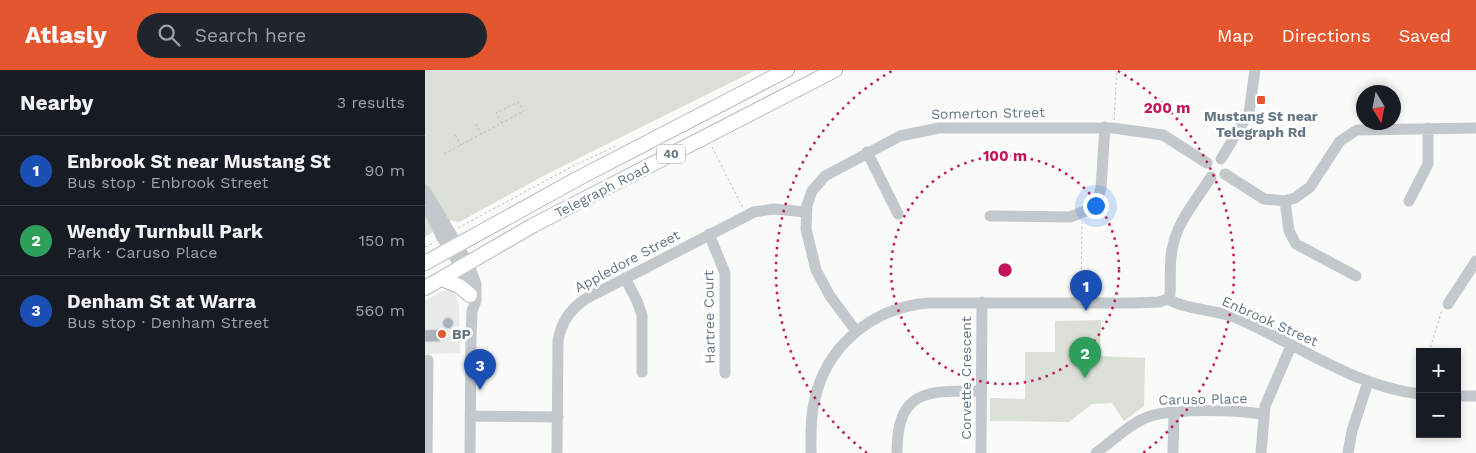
<!DOCTYPE html>
<html lang="en">
<head>
<meta charset="utf-8">
<style>
	body { margin:0; font-family:"Work Sans",sans-serif; background:#20242c; color:#f1f3f6 }
	.controls { position:absolute; right:15px; bottom:15px; display:grid; overflow:hidden; border-radius:0px; box-shadow:0 2px 8px #0003 }
	.controls button { width:45px; height:45px; display:grid; place-items:center; padding:0; border:0; border-bottom:1px solid #363941; background:#171b24; color:#f1f3f6; font:25px sans-serif }
	.compass { position:absolute; left:931px; top:15px; width:45px; height:45px; border-radius:50%; background:#171b24; box-shadow:0 2px 8px #0003; rotate:170deg }
	.you { position:absolute; left:670px; top:135px; width:18px; height:18px; margin:-12px; border:4px solid #fff; border-radius:50%; background:#1a73e8; box-shadow:0 0 0 8px #1a73e833 }
	.badge { display:grid; place-items:center; width:32px; height:32px; border-radius:50%; background:#e4572e; color:#fff; font-size:16px; font-weight:700 }
	.pin { position:absolute; translate:-50% -41px; filter:drop-shadow(0 1px 2px #0008) }
	.pin::after { content:''; position:absolute; top:26px; width:18px; height:15px; background:inherit; clip-path:polygon(0 0,100% 0,50% 100%) }
	.list { margin:0; padding:0; list-style:none }
	h2 { display:flex; justify-content:space-between; align-items:center; height:65px; margin:0; padding:0 20px; font-size:21px }
	h2 small { font-size:16px; font-weight:400; color:#9ea1a6 }
	.list li { display:grid; grid-template-columns:32px 1fr auto; gap:15px; align-items:center; box-sizing:border-box; height:70px; padding:0 20px; border-top:1px solid #363941 }
	.list b { display:block; font-size:19px; white-space:nowrap }
	.list p { margin:0; font-size:16px; white-space:nowrap; color:#9ea1a6 }
	.list em { font-size:16px; font-style:normal; color:#9ea1a6 }
	.icon { flex:none; width:28px; height:28px; fill:none; stroke:currentColor; stroke-width:2; stroke-linecap:round; stroke-linejoin:round }
	.map { position:relative; flex:none; width:1051px; height:383px; overflow:hidden }
	header { display:flex; align-items:center; gap:30px; box-sizing:border-box; height:70px; padding:0 25px; background:#e4572e; color:#fff }
	header strong { font-size:24px }
	nav { display:flex; gap:28px; margin-inline-start:auto; font-size:18px }
	.search { width:350px; height:45px; background:#20242c; display:flex; align-items:center; gap:12px; box-sizing:border-box; padding:0 18px; border-radius:28px; color:#9ea1a6; font-size:19px }
	main { display:flex }
	aside { flex:1; background:#171b24 }
	.map>svg:first-child { display:block }
	.built { fill:#e8e9e9 }
	.green { fill:#dadfd7 }
	.building { fill:#aab3b9; stroke:#dcdcda }
	.lines { fill:none; stroke-linecap:round; stroke-linejoin:round }
	.major-casing { stroke:#b5babe; stroke-width:16 }
	.path { stroke:#bbbfc2; stroke-width:1; stroke-dasharray:2.5 2.5; stroke-linecap:butt }
	.minor { stroke:#c3c8cc; stroke-width:11 }
	.major { stroke:#fff; stroke-width:14 }
	.ring { fill:none; stroke:#c2185b; stroke-width:2.5; stroke-dasharray:2.5 5 }
	.poi-dot { fill:#e4572e; stroke:#fff; stroke-width:2 }
	.labels { text-anchor:middle; stroke-width:5; stroke-linejoin:round; paint-order:stroke }
	.shield { fill:#fff; stroke:#939fa8; stroke-width:1 }
	.shield-label { font-size:12px; font-weight:bold; fill:#657683 }
	.street-label { font-size:14px; fill:#657683; stroke:#fff }
	.poi-label { font-size:14px; font-weight:bold; fill:#657683; stroke:#fff }
	.centre { fill:#c2185b; stroke:#fff; stroke-width:2.5 }
	.ring-label { font-size:15px; text-anchor:middle; font-weight:bold; fill:#c2185b; stroke:#fff; stroke-width:5; stroke-linejoin:round; paint-order:stroke }
</style>
</head>
<body>
<header>
<strong>Atlasly</strong>
<div class="search"><svg class="icon" aria-label="search" viewBox="0 0 24 24"><circle cx="10" cy="10" r="6"/><path d="M15 15l6 6"/></svg>Search here</div>
<nav><a>Map</a><a>Directions</a><a>Saved</a></nav>
</header>
<main>
<aside>
<h2>Nearby<small>3 results</small></h2>
<ul class="list">
<li><span class="badge" style="background:#1a4fb4">1</span><div><b>Enbrook St near Mustang St</b><p>Bus stop · Enbrook Street</p></div><em>90 m</em></li>
<li><span class="badge" style="background:#2e9e5b">2</span><div><b>Wendy Turnbull Park</b><p>Park · Caruso Place</p></div><em>150 m</em></li>
<li><span class="badge" style="background:#1a4fb4">3</span><div><b>Denham St at Warra</b><p>Bus stop · Denham Street</p></div><em>560 m</em></li>
</ul>
</aside>
<div class="map">
<svg width="1051" height="383" viewBox="0 0 1051 383">
	<rect width="100%" height="100%" fill="#fafaf8"/>
	<path class="built" d="M23,220L30,224L34,235L35,283L0,284V231L15,222Z"/>
	<path class="green" d="M0,0H331L124,103L34,152L26,150L0,167Z
		M676,250L675,286L720,288L719,336L699,351L687,333L667,334L644,352L565,351V328L600,329V282H630V251Z"/>
	<path class="building" d="M17.5 253a5.5 5.5 0 1 1 11 0a5.5 5.5 0 1 1-11 0Z
		M15,259V272H0V260Z"/>
	<g class="lines">
		<g class="major-casing">
			<path id="major" d="M0,193L152,109L362,0
				M17,209L34,216L45,225
				M0,218L107,156L410,0"/>
		</g>
		<path class="path" d="M689,50L692,0
			M51,54L56,64
			M30,65L36,75
			M287,77L318,138
			M19,84L99,41L93,32L71,43L77,53
			M33,158L146,97L191,76
			M0,177L8,173
			M656,224L657,153
			M1004,282L1017,240"/>
		<path class="minor" d="M442,82L473,144
			M796,89L824,43L830,0
			M800,104L839,129L860,131L870,128L885,117L915,71L932,60L1051,58
			M0,120L43,193L51,214V231L47,241L46,267L45,383
			M860,131L864,161L871,174L931,206
			M984,131L1003,94V58
			M2,136L16,166L36,197L44,220
			M565,146L645,147L663,140L673,128L676,118L680,57
			M284,164L300,203V303
			M200,208L212,231L217,245V302
			M743,229C762,240 787,239 809,247C871,273 927,316 995,324
			M743,229L745,224C746,209 744,194 747,180C752,151 771,131 786,107
			M1023,234L1051,191
			M431,261L405,226L391,200L381,159L382,135L387,121L400,106L475,66L514,58H688L738,65L782,93
			M1032,326H1051
			M45,346L133,347
			M2,383L3,290
			M132,383L133,271C136,252 146,238 162,228L329,142L349,139L381,142
			M386,383C386,367 385,350 389,333C400,277 446,238 503,233H707L734,232L743,229
			M472,383C472,318 503,321 556,321
			M556,383L557,232
			M671,383C686,372 701,357 718,349C742,337 810,340 837,344
			M748,383L749,342
			M836,383L840,336L866,276
			M923,383L927,361L943,312"/>
		<use href="#major" class="major"/>
	</g>
	<g class="ring">
		<circle cx="580" cy="200" r="114"/>
		<path d="M442 383A229 229 0 0 1 467 1M693 1A229 229 0 0 1 718 383"/>
	</g>
	<g class="poi-dot">
		<rect x="831" y="25" width="10" height="10" rx="2.5"/>
		<circle cx="17" cy="264" r="5"/>
	</g>
	<g class="labels">
		<rect class="shield" x="232" y="74.5" width="28" height="19" rx="4"/>
		<g class="shield-label">
			<text x="246" y="88">40</text>
		</g>
		<g class="street-label">
			<text transform="translate(563 43) rotate(-1)" y="5">Somerton Street</text>
			<text transform="translate(177 120) rotate(-27)" y="5">Telegraph Road</text>
			<text transform="translate(202 191) rotate(-28)" y="5">Appledore Street</text>
			<text transform="translate(284 247) rotate(-91)" y="5">Hartree Court</text>
			<text transform="translate(845 251) rotate(24)" y="5">Enbrook Street</text>
			<text transform="translate(541 308) rotate(-90)" y="5">Corvette Crescent</text>
			<text transform="translate(778 329) rotate(-1)" y="5">Caruso Place</text>
		</g>
		<g class="poi-label">
			<text x="836" y="51">Mustang St near<tspan x="836" dy="16">Telegraph Rd</tspan></text>
			<text x="27" y="269" text-anchor="start">BP</text>
		</g>
	</g>
	<circle cx="580" cy="200" r="8" class="centre"/>
	<g class="ring-label">
		<text x="742" y="43">200 m</text>
		<text x="580" y="91">100 m</text>
	</g>
</svg>
<div class="controls">
<button>+</button>
<button>−</button>
</div>
<svg class="compass" viewBox="-18 -18 36 36"><path d="M0-13l5 13h-10z" fill="#e53935"/><path d="M0 13l5-13h-10z" fill="#9ea1a6"/></svg>
<div class="you"></div>
<div class="pin badge" style="left:661px;top:241px;background:#1a4fb4">1</div>
<div class="pin badge" style="left:660px;top:308px;background:#2e9e5b">2</div>
<div class="pin badge" style="left:55px;top:320px;background:#1a4fb4">3</div>
</div>
</main>
</body>
</html>
